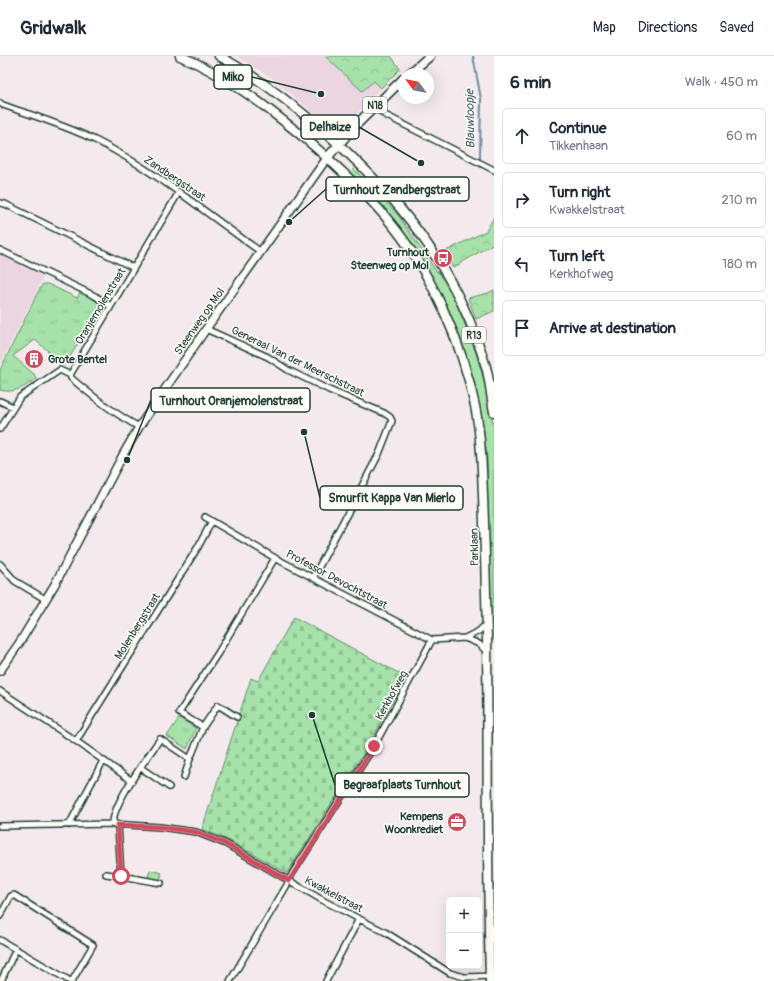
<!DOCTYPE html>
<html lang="en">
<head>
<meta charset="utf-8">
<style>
	body { margin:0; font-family:Pangolin,sans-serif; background:#f6f6f7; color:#1f2937 }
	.controls { position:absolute; right:12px; bottom:12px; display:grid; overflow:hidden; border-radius:6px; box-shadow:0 4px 16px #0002 }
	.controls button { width:36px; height:36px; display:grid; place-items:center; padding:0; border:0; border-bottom:1px solid #e0e1e3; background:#fff; color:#1f2937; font:20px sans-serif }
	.compass { position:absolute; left:398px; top:12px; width:36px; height:36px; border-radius:50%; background:#fff; box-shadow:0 4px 16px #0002; rotate:303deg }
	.stop { position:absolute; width:12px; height:12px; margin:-9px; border:3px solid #d1495b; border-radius:50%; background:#fff }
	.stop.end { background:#d1495b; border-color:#fff; box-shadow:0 1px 4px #0008 }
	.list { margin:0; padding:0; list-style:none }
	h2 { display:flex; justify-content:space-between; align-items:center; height:52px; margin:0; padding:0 16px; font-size:17px }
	h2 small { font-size:13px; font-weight:400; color:#747a83 }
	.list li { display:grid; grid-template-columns:26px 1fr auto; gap:12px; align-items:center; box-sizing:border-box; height:56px; margin:0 8px 8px; padding:0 8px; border:1px solid #e0e1e3; border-radius:6px }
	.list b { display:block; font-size:15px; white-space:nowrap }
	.list p { margin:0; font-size:13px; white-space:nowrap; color:#747a83 }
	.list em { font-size:13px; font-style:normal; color:#747a83 }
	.icon { flex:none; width:22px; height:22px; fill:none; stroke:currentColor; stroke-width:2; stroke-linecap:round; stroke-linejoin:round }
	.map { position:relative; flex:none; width:494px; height:925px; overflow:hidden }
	header { display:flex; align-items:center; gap:24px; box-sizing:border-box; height:56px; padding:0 20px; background:#fff; border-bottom:1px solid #e0e1e3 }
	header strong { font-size:19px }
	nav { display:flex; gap:22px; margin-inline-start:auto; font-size:14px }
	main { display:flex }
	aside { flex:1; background:#fff }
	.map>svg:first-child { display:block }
	.built { fill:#ead5e1 }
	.grass { fill:#a6e2a9; stroke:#62906e }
	.forest { fill:url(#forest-crowns); stroke:#62906e }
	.cemetery { fill:url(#cemetery-stones); stroke:#62906e }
	.park { fill:url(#park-tufts); stroke:#62906e }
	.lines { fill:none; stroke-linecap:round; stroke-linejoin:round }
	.stream { stroke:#688ea5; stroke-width:2 }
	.minor-casing { stroke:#1f3d34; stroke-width:8 }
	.tertiary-casing { stroke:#1f3d34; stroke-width:10 }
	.primary-casing { stroke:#1f3d34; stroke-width:11 }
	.minor { stroke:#fdfcf7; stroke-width:5 }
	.tertiary { stroke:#fdfcf7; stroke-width:7 }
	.primary { stroke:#fdfcf7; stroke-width:8 }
	.route { stroke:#d1495b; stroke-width:5 }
	.labels { text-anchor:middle; stroke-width:3; stroke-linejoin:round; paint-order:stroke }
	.shield { fill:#fdfcf7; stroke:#62766e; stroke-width:1 }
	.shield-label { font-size:10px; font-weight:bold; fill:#1f3d34 }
	.street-label { font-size:11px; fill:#1f3d34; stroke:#fdfcf7 }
	.poi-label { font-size:11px; font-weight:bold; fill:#1f3d34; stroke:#fdfcf7; text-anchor:end }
	.water-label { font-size:12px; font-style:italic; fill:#3d5f63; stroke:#fdfcf7 }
	.leader { fill:none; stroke:#1f3d34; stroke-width:1.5 }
	.callout-dot { fill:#1f3d34; stroke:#fdfcf7; stroke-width:1.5 }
	.callout { fill:#fdfcf7; stroke:#1f3d34; stroke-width:1.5 }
	.callout-label { font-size:12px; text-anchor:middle; font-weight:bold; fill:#1f3d34 }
</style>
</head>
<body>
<header>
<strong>Gridwalk</strong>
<nav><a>Map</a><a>Directions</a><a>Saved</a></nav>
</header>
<main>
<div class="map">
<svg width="494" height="925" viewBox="0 0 494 925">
	<defs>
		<pattern id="forest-crowns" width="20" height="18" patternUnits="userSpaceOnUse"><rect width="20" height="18" fill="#a6e2a9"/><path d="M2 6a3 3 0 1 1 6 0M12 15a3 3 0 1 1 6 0" fill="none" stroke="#8ec392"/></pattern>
		<pattern id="cemetery-stones" width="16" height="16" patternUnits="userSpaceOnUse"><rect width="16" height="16" fill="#a6e2a9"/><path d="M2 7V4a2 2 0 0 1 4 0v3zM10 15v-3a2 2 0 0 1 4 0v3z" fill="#8ec392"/></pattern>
		<pattern id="park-tufts" width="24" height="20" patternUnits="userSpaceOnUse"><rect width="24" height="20" fill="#a6e2a9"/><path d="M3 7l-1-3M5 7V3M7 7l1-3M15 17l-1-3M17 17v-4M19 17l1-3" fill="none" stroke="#8ec392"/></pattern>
	</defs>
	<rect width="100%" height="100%" fill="#f4eaed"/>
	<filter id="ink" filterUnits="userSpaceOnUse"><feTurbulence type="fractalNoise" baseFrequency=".025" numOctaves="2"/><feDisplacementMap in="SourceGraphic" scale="8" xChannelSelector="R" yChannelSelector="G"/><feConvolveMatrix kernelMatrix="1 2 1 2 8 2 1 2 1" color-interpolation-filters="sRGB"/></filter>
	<g filter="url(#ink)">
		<path class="built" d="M237,0H325V1L374,25L381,32L348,67L338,71H332L318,61L272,22Z
			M0,190L47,214L0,309Z"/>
		<path class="grass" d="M354,113L398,159L436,215L441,218L456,246L476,297L486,331L494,373V584H490L487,403L482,361L473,323L462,288L426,212L374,143L350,117Z"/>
		<path class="forest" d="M325,0H391L400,13L381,32L374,25L362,35Z
			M494,161V187L453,212L444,196L486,175Z
			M494,234V255L476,263L468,242L488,237Z"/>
		<path class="cemetery" d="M294,561L406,621L367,692L287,817L228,784L202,773L251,622L258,625Z"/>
		<path class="park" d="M43,228H48L77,242L81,235L102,248L65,309L35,284L13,300L34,318L36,323C24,331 15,338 0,334V314L38,236Z
			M179,662L196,672L187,693L167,680Z
			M150,814L162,817L160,825L148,822Z"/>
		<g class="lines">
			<path class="stream" d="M473,0L481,43L480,102"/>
			<g class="minor-casing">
				<path id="minor" d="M0,47L3,49C34,60 67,70 97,85C156,115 207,158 261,196
					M374,50L385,59L494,114
					M0,147L5,148L134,212
					M0,194L95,240L111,250
					M206,273L268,301L288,314L329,334L384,357L390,361L392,365L379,398L313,522
					M70,319L179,136
					M70,319L71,322C92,340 115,358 139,371
					M0,345L13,351
					M0,373L20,341L60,314L70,319
					M205,461L275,502L432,584L465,582L479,588L487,596
					M0,508L15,525L45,543
					M465,582L479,575L486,568
					M0,635L76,685L132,725
					M203,671L218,649L237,661
					M76,685L198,491L212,465
					M190,703L203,671L179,657L218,597L275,502
					M141,712L169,731
					M113,768C112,748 147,702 160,683L190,703L184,721
					M69,769L103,705
					M118,769L121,820L161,827
					M0,770L113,768L160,771L196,776L226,788L324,845L385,876L450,917L464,921L494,920
					M106,818L121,820
					M0,860L11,840L14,839L93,889L72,925
					M0,884L70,925
					M1,925L16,893
					M230,925L287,829L292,818L374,690L432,584
					M326,925L359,863"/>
			</g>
			<g class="tertiary-casing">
				<path id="tertiary" d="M0,615L20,586L55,528L124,397L139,371L206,273L327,102"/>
			</g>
			<g class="primary-casing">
				<path id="primary" d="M180,0C227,19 268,52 307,84C336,109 365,136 389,165C431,215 462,287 475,350C481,380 482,410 483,440C485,487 486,535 487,582C488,696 487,811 490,925
					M219,0C256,20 286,43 318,70C395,136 457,211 486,311C490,325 491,341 494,356
					M409,18L430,0
					M327,102L353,72L404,22"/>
			</g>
			<use href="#minor" class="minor"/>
			<use href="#tertiary" class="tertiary"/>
			<use href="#primary" class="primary"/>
		</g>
	</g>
	<g class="lines" filter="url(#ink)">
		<path class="route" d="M121,820L118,769L160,771L196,776L226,788L289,825L374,690"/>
	</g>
	<defs>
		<g id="bus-disc" transform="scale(1)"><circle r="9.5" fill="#d1495b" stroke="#fdfcf7"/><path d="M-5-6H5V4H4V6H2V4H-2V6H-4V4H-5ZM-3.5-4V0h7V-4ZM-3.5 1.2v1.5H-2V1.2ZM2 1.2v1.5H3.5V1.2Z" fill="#fff"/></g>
		<g id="building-disc" transform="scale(1)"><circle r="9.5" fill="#d1495b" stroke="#fdfcf7"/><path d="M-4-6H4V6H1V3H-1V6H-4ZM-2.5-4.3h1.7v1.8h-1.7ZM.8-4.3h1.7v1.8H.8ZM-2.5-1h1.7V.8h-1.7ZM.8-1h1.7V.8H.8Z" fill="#fff"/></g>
		<g id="office-disc" transform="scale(1)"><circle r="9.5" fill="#d1495b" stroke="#fdfcf7"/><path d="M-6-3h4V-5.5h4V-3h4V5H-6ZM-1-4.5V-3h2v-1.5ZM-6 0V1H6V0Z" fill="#fff"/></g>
	</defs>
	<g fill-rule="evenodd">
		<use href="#bus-disc" x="443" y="202"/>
		<use href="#building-disc" x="34" y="303"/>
		<use href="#office-disc" x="457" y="766"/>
	</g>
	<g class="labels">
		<g class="shield">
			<rect x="363" y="41" width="24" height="16" rx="3"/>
			<rect x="462" y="271" width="24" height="16" rx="3"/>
		</g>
		<g class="shield-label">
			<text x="375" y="53">N18</text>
			<text x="474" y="283">R13</text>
		</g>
		<g class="street-label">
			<text transform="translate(175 122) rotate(34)" y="4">Zandbergstraat</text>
			<text transform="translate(100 250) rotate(-59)" y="4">Oranjemolenstraat</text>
			<text transform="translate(199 265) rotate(-55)" y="4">Steenweg op Mol</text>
			<text transform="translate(298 305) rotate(26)" y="4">Generaal Van der Meerschstraat</text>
			<text transform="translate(474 491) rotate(-91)" y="4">Parklaan</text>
			<text transform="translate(337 523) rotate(28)" y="4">Professor Devochtstraat</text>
			<text transform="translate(137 570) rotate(-58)" y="4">Molenbergstraat</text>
			<text transform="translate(391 639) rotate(-61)" y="4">Kerkhofweg</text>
			<text transform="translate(334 838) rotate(28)" y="4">Kwakkelstraat</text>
		</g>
		<g class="poi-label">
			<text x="429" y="200">Turnhout<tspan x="429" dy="13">Steenweg op Mol</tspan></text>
			<text x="48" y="307" text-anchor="start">Grote Bentel</text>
			<text x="443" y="764">Kempens<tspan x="443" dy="13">Woonkrediet</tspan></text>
		</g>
		<g class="water-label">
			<text transform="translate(470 63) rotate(-91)" y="4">Blauwloopje</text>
		</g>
	</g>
	<path class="leader" d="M321 38L252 21M421 107L359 71M289 166L326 133M127 404L151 344M304 376L320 442M312 659L335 729"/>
	<g class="callout-dot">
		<circle cx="321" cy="38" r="4"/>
		<circle cx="421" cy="107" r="4"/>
		<circle cx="289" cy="166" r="4"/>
		<circle cx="127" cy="404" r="4"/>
		<circle cx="304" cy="376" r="4"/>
		<circle cx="312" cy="659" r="4"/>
	</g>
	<g class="callout">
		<rect x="214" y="9" width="38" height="24" rx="4"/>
		<rect x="301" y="59" width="58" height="24" rx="4"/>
		<rect x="326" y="121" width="143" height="24" rx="4"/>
		<rect x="151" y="332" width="159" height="24" rx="4"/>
		<rect x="320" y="430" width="143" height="24" rx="4"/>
		<rect x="335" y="717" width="134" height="24" rx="4"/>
	</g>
	<g class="callout-label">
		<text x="233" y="25">Miko</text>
		<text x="330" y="75">Delhaize</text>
		<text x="397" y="138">Turnhout Zandbergstraat</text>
		<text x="231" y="349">Turnhout Oranjemolenstraat</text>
		<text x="392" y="446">Smurfit Kappa Van Mierlo</text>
		<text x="402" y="733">Begraafplaats Turnhout</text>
	</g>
</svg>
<div class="controls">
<button>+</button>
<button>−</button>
</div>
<svg class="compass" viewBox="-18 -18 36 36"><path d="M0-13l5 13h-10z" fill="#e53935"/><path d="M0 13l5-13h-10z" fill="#747a83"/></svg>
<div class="stop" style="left:121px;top:820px"></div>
<div class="stop end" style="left:374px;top:690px"></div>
</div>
<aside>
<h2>6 min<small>Walk · 450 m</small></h2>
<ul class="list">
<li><svg class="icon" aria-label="ahead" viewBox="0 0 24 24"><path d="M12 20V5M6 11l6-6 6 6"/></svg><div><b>Continue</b><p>Tikkenhaan</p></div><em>60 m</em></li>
<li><svg class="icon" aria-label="right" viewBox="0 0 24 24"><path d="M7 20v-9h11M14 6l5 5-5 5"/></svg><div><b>Turn right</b><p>Kwakkelstraat</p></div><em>210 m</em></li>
<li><svg class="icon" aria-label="left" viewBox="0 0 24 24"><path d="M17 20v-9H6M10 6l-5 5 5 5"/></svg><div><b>Turn left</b><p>Kerkhofweg</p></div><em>180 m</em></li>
<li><svg class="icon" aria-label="arrive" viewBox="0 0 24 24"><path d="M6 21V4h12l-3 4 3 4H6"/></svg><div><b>Arrive at destination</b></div></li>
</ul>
</aside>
</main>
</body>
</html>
